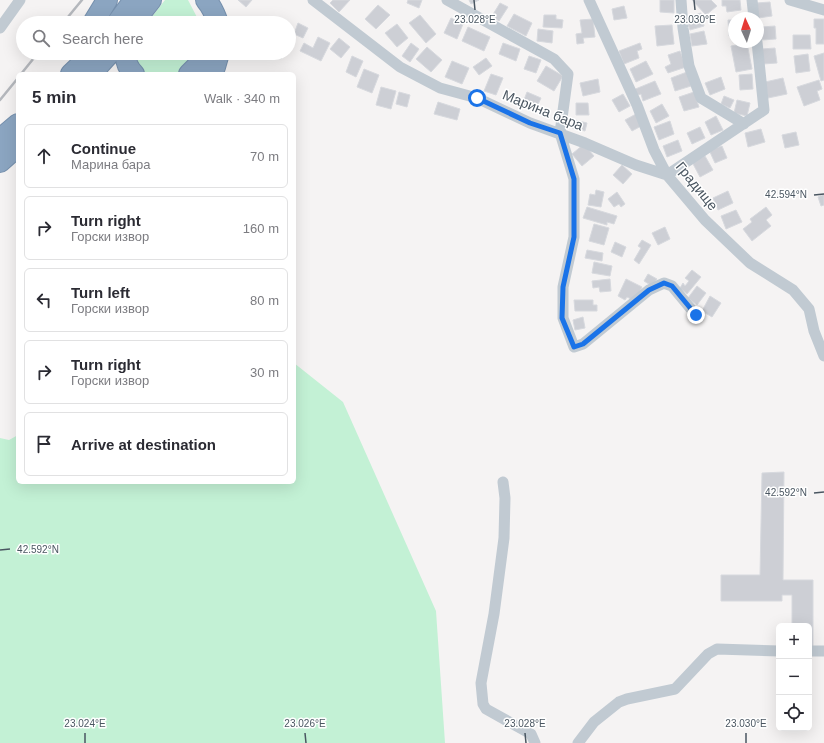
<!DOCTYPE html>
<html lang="en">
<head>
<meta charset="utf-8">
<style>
	body { margin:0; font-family:Helvetica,sans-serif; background:#f7f7f7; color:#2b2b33 }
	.controls { position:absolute; right:12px; bottom:12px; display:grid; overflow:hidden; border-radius:6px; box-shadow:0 4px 16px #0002 }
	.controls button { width:36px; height:36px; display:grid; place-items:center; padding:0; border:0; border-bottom:1px solid #e1e1e2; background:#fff; color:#2b2b33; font:20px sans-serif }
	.compass { position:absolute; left:728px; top:12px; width:36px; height:36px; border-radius:50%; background:#fff; box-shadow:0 4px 16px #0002; rotate:356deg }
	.stop { position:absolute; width:12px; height:12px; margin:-9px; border:3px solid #1a73e8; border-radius:50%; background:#fff }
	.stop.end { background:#1a73e8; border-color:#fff; box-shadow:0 1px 4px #0008 }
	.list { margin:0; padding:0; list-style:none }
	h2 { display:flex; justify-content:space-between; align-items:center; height:52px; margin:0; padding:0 16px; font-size:17px }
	h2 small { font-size:13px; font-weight:400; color:#7c7c81 }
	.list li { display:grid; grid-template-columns:26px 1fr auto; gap:12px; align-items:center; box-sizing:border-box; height:64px; margin:0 8px 8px; padding:0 8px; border:1px solid #e1e1e2; border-radius:6px }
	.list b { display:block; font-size:15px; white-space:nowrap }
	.list p { margin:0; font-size:13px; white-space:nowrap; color:#7c7c81 }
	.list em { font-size:13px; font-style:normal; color:#7c7c81 }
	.icon { flex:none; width:22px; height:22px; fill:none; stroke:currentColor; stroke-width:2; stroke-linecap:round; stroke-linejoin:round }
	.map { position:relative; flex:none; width:824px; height:743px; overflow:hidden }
	.search { position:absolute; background:#fff; box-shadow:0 4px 16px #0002; left:16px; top:16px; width:280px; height:44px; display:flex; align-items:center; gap:10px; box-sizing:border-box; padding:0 14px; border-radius:22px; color:#7c7c81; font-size:15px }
	.panel { position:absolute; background:#fff; box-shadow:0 4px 16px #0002; left:16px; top:72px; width:280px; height:412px; border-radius:6px }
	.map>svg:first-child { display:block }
	.green { fill:#c3f1d5 }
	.building { fill:#cdcfd5; stroke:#d7d9de }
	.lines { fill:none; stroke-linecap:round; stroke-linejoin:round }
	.highway-casing { stroke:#7690ad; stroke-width:22 }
	.street { stroke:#c1cad2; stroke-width:11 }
	.highway { stroke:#8ba5c1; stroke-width:20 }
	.rail { stroke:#b5b8bd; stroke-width:2.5 }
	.route { stroke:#1a73e8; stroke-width:5 }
	.ticks { fill:none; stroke:#4a5661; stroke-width:1.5 }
	.labels { text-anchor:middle; stroke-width:3; stroke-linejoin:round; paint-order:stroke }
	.street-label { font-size:14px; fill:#4a5661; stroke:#fff }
	.ticks-label { font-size:10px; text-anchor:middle; fill:#4a5661; stroke:#fff; stroke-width:3; stroke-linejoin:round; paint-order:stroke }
</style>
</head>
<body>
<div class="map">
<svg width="824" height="743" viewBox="0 0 824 743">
	<rect width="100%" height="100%" fill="#f5f3f3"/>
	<path class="green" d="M165,0H188L200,23H147Z
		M129,53H198L181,74H141Z
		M294,363L343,402L436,611L445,743H0V438L9,440L18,435V482H294Z"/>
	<path class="building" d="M238,0H252L246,7Z
		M333,0H350L339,12L330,3Z
		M408,0H422L419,8L407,3Z
		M469,0H479L471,4Z
		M660,0H674V13L660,12Z
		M692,0H711L717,6L706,15Z
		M722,0H740L741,10L727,12L726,6H722Z
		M770,2L772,16L758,18L756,3Z
		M500,3L508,7L499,21L492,16Z
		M378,5L390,15L376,29L365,19Z
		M624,6L627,18L614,20L612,9Z
		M701,13L704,26L690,30L686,17Z
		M514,14L532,23L526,36L507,26Z
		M420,15L436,34L426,43L409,23Z
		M544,15H556V19L563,20L562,28L543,27Z
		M451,18L463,24L457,39L444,33Z
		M593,19L595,37L583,38L584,43L577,44L576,34L582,33L580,20Z
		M814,19H824V44H816V28H814Z
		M728,20H734V36H729Z
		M298,23L308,28L303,38L294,34Z
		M397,24L408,38L397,47L385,33Z
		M672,25L674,44L657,46L655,26Z
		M775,26L776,39L762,40L761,27Z
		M468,27L490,37L484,51L462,41Z
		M538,29L553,31L552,43L537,41Z
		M704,31L707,44L692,46L690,34Z
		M793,35H810L811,49H793Z
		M318,37L330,43L321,61L300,51L304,43L313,48Z
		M339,38L350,47L341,58L330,49Z
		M411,43L419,49L410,62L402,56Z
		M503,43L520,49L516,61L499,54Z
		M640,43L642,49L637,51L639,58L624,64L619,51Z
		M747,43L752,69L736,72L731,46Z
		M427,47L442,60L431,72L416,59Z
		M775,48L777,63L763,64L762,49Z
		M680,51L686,67L668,73L665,67L671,64L668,55Z
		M274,53H285L281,59Z
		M824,53V80L821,81L814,56Z
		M808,54L810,71L796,73L794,56Z
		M352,56L363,61L356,77L346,72Z
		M529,56L541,60L536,73L524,69Z
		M486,58L492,66L479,75L473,67Z
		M452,61L469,68L462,84L445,77Z
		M646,61L653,74L636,82L630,69Z
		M546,66L563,76L554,91L537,81Z
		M364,69L379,75L372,93L357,87Z
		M687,72L691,86L675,91L671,78Z
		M491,74L503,78L496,95L484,91Z
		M752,74L753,89L740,90L739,75Z
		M721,77L725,89L710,95L705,83Z
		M783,78L787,94L768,98L765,82Z
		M598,79L600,92L583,96L580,83Z
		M819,80L822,89L817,91L820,100L804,106L797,87Z
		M655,81L661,94L643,101L641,94L635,96L633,90Z
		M381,87L396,91L391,109L376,105Z
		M399,92L410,95L407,107L396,104Z
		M527,92L541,98L535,111L522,105Z
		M694,92L699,107L684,111L679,97Z
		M623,94L630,106L619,112L612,100Z
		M724,96L734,100L730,108L721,104Z
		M737,100L750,103L747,116L734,113Z
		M438,102L460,109L457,120L434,114Z
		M576,103H588L589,115H576Z
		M662,104L669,116L656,123L650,111Z
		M636,114L643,125L632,131L625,120Z
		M716,116L723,130L711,135L705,122Z
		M575,120L587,123L585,131L572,128Z
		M670,121L674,134L659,140L654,127Z
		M700,127L705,138L692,144L687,133Z
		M761,129L765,142L748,147L745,133Z
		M796,132L799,145L785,148L782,135Z
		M678,140L682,151L667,157L663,146Z
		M584,144L594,156L582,166L572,154Z
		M722,146L727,158L715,163L709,150Z
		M705,156L713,170L700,177L692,162Z
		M622,165L632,174L623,184L613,175Z
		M596,190L604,192L601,207L588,205L590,194L595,195Z
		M728,191L733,203L718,210L713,198Z
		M617,192L625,204L621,207L619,204L614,207L608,199Z
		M824,194V205L821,206L818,197Z
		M587,207L617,216L614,224L607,222V225L583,218Z
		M766,207L772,215L766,220L771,226L752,241L743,229L752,222L750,219Z
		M736,210L742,222L726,229L721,216Z
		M594,224L609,228L604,245L589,241Z
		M665,227L670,239L658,245L652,233Z
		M642,240L651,245L639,264L634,260L641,248L638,246Z
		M615,242L626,247L622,257L611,252Z
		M587,250L603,253L602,261L585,258Z
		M594,262L612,266L610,276L592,273Z
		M692,270L701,277L687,294L680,288L683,283L685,286L689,281L685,278Z
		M648,274L657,279L652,286L644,281Z
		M610,279L611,291L600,292L599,287L593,288L592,281Z
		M626,279L642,287L635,301L627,297L625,300L618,296Z
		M697,286L706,293L697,305L688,298Z
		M710,296L721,303L712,317L702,311Z
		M574,300H593V305H597V311H575Z
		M583,317L585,328L575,330L573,320Z
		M784,472L783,580H813V647H809V626H792V595H782V601H721V575H760L762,473Z"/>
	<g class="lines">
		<g class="highway-casing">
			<path id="highway" d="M206,0C212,7 215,14 218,23
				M93,23L107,0
				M117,23L134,0
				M133,23L151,0
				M126,53C125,62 128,68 134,74
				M71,74L93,53
				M91,74L110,53
				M189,74L197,66L204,53
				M210,74L215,67L219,53
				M0,139L18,124
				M0,162L18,146"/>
		</g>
		<path class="street" d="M313,0L400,67L440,88L477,98L530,123L585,143L636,165L667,175L764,110L757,42
			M447,0L554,59L568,74L560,133L574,179V237L563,287V318L574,347L583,344L649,290L664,283L672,286L696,315
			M589,0L637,105L654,150L667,175L705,220L750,263L793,290L809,309L814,331L824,356
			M681,0L683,28L689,66L701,98L744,124
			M752,0L754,18
			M790,0L824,10
			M0,28L20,0
			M503,482L505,498L504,538L494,614L481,683L483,704L486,709L531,734L535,743
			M809,651H824
			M578,743L594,722L619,702L627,699L675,689L708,654L717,649L779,651"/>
		<use href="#highway" class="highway"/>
		<path class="rail" d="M63,23L82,0
			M21,74L38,53
			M0,100L18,78"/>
	</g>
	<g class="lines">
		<path class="route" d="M477,98L530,123L560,133L574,179V237L563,287L562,318L574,347L583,344L649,290L664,283L672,286L696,315"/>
	</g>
	<path class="ticks" d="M474,0L475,10M694,0L695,10M814,195L824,194M814,493L824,492M0,550L10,549M85,733V743M305,733L306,743M525,733L526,743M746,733V743"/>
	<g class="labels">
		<g class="street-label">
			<text transform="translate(543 110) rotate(22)" y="5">Марина бара</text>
			<text transform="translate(697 186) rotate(51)" y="5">Градище</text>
		</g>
	</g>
	<g class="ticks-label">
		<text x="475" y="23">23.028°E</text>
		<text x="695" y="23">23.030°E</text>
		<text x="786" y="198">42.594°N</text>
		<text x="786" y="496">42.592°N</text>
		<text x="38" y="553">42.592°N</text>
		<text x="85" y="727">23.024°E</text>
		<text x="305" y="727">23.026°E</text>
		<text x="525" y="727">23.028°E</text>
		<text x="746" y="727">23.030°E</text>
	</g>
</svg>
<div class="controls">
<button>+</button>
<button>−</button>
<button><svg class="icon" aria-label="locate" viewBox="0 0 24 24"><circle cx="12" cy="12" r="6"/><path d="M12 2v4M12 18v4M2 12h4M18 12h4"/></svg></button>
</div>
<svg class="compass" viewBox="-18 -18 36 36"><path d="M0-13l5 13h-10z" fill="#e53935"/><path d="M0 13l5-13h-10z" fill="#7c7c81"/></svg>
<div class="stop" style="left:477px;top:98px"></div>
<div class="stop end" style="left:696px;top:315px"></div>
<div class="search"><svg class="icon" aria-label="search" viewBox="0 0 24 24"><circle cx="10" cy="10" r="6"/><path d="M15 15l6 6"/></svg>Search here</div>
<section class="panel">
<h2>5 min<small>Walk · 340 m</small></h2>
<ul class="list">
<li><svg class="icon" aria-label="ahead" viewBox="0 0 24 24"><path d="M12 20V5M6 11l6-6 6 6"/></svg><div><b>Continue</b><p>Марина бара</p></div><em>70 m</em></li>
<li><svg class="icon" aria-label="right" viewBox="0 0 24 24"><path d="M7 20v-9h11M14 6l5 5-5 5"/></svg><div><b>Turn right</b><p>Горски извор</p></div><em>160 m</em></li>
<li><svg class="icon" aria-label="left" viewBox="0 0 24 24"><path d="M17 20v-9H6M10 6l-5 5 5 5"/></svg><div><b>Turn left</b><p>Горски извор</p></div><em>80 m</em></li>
<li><svg class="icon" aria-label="right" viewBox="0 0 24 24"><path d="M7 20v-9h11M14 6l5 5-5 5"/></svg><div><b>Turn right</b><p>Горски извор</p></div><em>30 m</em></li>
<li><svg class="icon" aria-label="arrive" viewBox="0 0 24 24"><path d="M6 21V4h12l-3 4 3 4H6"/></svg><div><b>Arrive at destination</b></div></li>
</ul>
</section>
</div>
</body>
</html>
